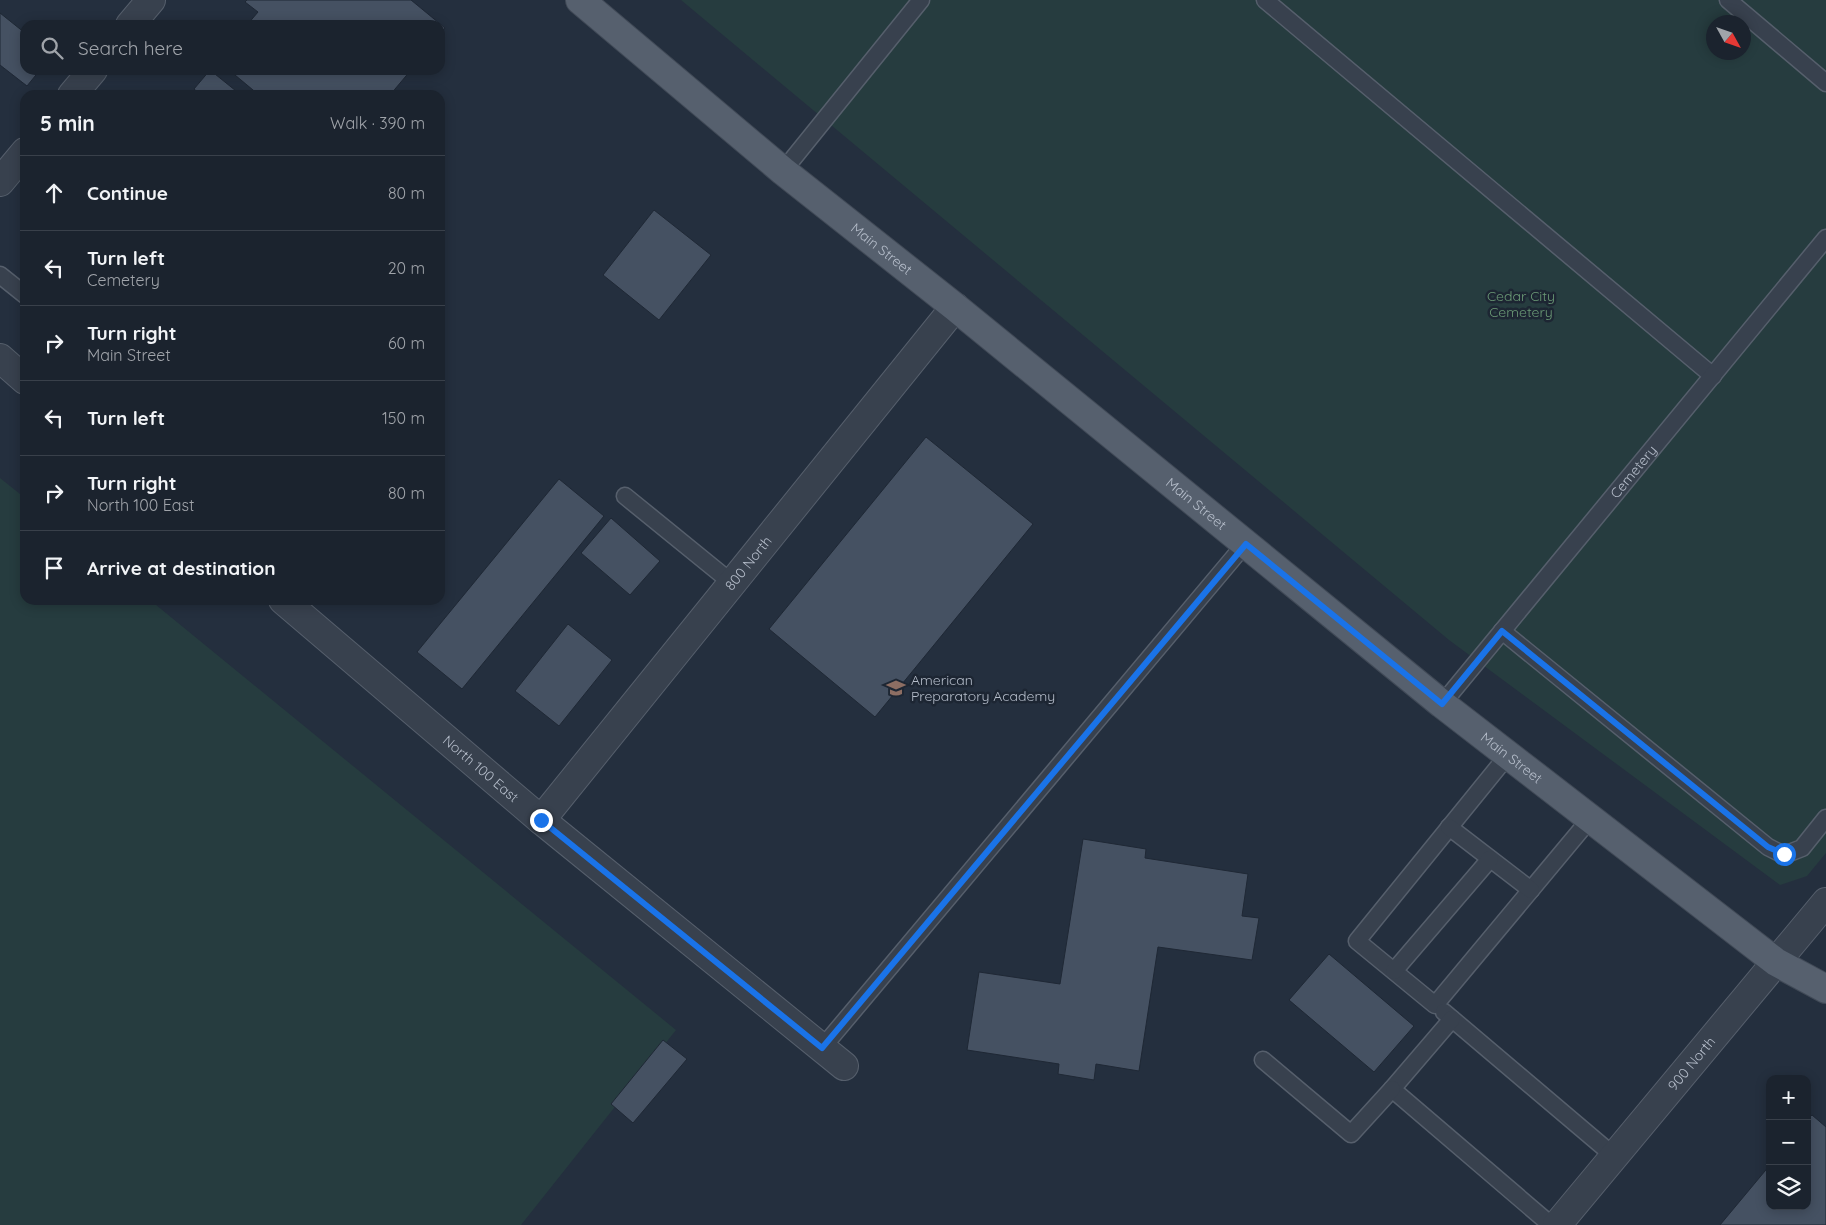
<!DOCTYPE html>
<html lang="en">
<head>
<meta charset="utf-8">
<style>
	body { margin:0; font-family:Quicksand,sans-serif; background:#242b36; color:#f1f3f6 }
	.controls { position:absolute; right:15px; bottom:15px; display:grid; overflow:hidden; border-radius:10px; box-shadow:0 2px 12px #0003 }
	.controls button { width:45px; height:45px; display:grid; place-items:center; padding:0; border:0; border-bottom:1px solid #39404a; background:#1b232e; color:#f1f3f6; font:25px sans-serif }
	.compass { position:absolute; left:1706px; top:15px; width:45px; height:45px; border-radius:50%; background:#1b232e; box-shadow:0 2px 12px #0003; rotate:130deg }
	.stop { position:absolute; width:15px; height:15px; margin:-11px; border:4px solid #1a73e8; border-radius:50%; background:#fff }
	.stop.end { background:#1a73e8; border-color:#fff; box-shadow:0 1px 5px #0008 }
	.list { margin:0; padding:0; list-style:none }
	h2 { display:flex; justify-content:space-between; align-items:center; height:65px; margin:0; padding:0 20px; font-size:21px }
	h2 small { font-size:16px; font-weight:400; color:#a0a4aa }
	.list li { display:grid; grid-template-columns:32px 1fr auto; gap:15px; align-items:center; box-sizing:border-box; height:75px; padding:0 20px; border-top:1px solid #39404a }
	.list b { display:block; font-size:19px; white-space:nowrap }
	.list p { margin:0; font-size:16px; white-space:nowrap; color:#a0a4aa }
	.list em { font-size:16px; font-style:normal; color:#a0a4aa }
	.icon { flex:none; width:28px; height:28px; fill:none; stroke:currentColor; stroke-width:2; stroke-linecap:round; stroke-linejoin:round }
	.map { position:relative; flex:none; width:1826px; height:1225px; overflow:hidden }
	.search { position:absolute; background:#1b232e; box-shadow:0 2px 12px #0003; left:20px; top:20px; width:425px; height:55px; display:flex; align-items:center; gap:12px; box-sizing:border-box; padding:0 18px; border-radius:15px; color:#a0a4aa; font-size:19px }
	.panel { position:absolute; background:#1b232e; box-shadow:0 2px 12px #0003; left:20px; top:90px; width:425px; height:515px; border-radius:15px }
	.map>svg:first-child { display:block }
	.green { fill:#263c3f; fill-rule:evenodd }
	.building { fill:#455162; stroke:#1f2835 }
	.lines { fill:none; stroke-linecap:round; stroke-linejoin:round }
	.service-casing { stroke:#565f6c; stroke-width:19 }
	.minor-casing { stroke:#565f6c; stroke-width:30 }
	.primary-casing { stroke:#414a57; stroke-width:30 }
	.service { stroke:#38414e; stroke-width:16 }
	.minor { stroke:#38414e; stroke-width:28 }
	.primary { stroke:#56606e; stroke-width:28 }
	.route { stroke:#1a73e8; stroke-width:6 }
	.labels { text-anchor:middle; stroke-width:5; stroke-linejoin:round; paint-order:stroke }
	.street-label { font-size:14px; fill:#b4bcc9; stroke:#1d2633 }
	.park-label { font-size:14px; fill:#6b9a76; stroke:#1d2633 }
	.poi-label { font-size:14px; fill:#b4bcc9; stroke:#1d2633; text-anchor:start }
</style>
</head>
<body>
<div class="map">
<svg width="1826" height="1225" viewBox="0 0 1826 1225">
	<rect width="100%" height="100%" fill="#242f3e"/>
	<path class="green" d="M681,0H1826V853L1807,876L1780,885L1449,640ZM1714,22H1744V52H1714Z
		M0,478L25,498V600H150L676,1030L521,1225H0Z"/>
	<path class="building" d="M247,0H411L445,28L440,34V25H247L258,12L245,2Z
		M0,13L25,33V70H40L27,86L0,65Z
		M210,70L241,95H201L194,89Z
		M229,70H411L390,95H259Z
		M654,210L711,255L659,320L603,275Z
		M926,437L1033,524L875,717L769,629Z
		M559,479L604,516L462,689L417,652Z
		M611,518L660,561L630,595L581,553Z
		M568,624L612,660L559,726L515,691Z
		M1083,839L1146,849L1145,858L1248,874L1242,916L1259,918L1252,960L1158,947L1139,1071L1096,1064L1094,1080L1058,1074L1059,1064L967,1050L979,972L1060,984Z
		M1329,954L1414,1026L1374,1072L1289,1000Z
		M663,1040L687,1059L633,1123L611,1104Z
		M1812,1115L1826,1127V1225H1720L1770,1165V1206H1807V1120Z"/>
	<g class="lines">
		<g class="service-casing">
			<g id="service">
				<path d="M1265,0L1713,376"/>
				<path d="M1728,0L1826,83"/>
				<path d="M783,171L921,0"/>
				<path d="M0,275L25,295"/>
				<path d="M625,496L732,583"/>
				<path d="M1502,631L1768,847L1784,855L1802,848L1826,818"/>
				<path id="s1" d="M1442,704L1826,238"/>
				<path d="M1508,755L1357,941L1435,1005L1590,819"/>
				<path d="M1449,827L1531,890"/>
				<path d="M1394,971L1490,859"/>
				<path d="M1444,1012L1614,1156"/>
				<path d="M1452,1019L1392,1089L1551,1225"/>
				<path d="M822,1048L1245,544"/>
				<path d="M1263,1060L1351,1134L1392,1089"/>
			</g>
		</g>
		<g class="minor-casing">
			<g id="minor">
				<path d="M130,25L151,0"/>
				<path d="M72,95L93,70"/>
				<path d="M0,182L25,152"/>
				<path d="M0,358L25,380"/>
				<path id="s2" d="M283,600L541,820L844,1066"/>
				<path id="s3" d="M541,820L955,307"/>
				<path id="s4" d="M1557,1225L1826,902"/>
			</g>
		</g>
		<g class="primary-casing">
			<g id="primary">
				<path id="s5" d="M580,0L783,171L955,307L1442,704L1776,962L1826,989"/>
			</g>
		</g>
		<use href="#service" class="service"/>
		<use href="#minor" class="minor"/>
		<use href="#primary" class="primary"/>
	</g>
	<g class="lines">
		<path class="route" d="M541,820L822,1048L1246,544L1442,704L1502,631L1768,847L1784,854"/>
	</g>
	<defs>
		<g id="school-bare" transform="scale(1.5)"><path d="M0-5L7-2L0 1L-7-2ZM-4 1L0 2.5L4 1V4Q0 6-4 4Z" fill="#8d6e63" stroke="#1d2633" stroke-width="2.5" paint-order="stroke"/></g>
	</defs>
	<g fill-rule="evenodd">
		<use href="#school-bare" x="896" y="688"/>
	</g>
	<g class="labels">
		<g class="street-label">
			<text dy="5" stroke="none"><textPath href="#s5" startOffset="391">Main Street</textPath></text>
			<text dy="5" stroke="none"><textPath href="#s1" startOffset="301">Cemetery</textPath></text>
			<text dy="5" stroke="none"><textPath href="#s5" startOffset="796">Main Street</textPath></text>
			<text dy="5" stroke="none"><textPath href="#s3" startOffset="330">800 North</textPath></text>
			<text dy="5" stroke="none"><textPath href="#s5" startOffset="1201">Main Street</textPath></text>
			<text dy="5" stroke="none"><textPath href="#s2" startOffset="260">North 100 East</textPath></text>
			<text dy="5" stroke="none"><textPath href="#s4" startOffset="210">900 North</textPath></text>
		</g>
		<g class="park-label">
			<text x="1521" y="301">Cedar City<tspan x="1521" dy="16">Cemetery</tspan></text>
		</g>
		<g class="poi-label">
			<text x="911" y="685">American<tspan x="911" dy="16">Preparatory Academy</tspan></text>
		</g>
	</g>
</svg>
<div class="controls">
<button>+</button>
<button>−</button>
<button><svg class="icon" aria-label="layers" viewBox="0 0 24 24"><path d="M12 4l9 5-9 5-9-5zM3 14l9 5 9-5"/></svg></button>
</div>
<svg class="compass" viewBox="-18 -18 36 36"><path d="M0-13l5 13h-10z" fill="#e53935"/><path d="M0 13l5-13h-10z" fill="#a0a4aa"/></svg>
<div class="stop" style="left:1784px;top:854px"></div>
<div class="stop end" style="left:541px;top:820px"></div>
<div class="search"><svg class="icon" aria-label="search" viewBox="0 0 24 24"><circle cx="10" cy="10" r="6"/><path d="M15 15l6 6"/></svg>Search here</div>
<section class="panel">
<h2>5 min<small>Walk · 390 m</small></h2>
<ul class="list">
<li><svg class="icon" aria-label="ahead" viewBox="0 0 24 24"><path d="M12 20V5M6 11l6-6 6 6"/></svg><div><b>Continue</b></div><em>80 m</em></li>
<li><svg class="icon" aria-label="left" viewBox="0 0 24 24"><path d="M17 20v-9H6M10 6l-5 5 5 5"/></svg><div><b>Turn left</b><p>Cemetery</p></div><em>20 m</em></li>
<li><svg class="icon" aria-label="right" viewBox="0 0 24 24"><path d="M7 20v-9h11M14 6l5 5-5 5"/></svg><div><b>Turn right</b><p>Main Street</p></div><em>60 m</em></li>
<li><svg class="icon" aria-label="left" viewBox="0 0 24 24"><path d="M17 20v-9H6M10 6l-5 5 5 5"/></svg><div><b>Turn left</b></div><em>150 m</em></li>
<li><svg class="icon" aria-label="right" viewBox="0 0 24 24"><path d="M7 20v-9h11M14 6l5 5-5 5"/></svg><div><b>Turn right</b><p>North 100 East</p></div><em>80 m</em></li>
<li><svg class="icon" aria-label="arrive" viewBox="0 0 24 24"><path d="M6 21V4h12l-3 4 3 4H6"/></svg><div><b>Arrive at destination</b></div></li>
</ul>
</section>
</div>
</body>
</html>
